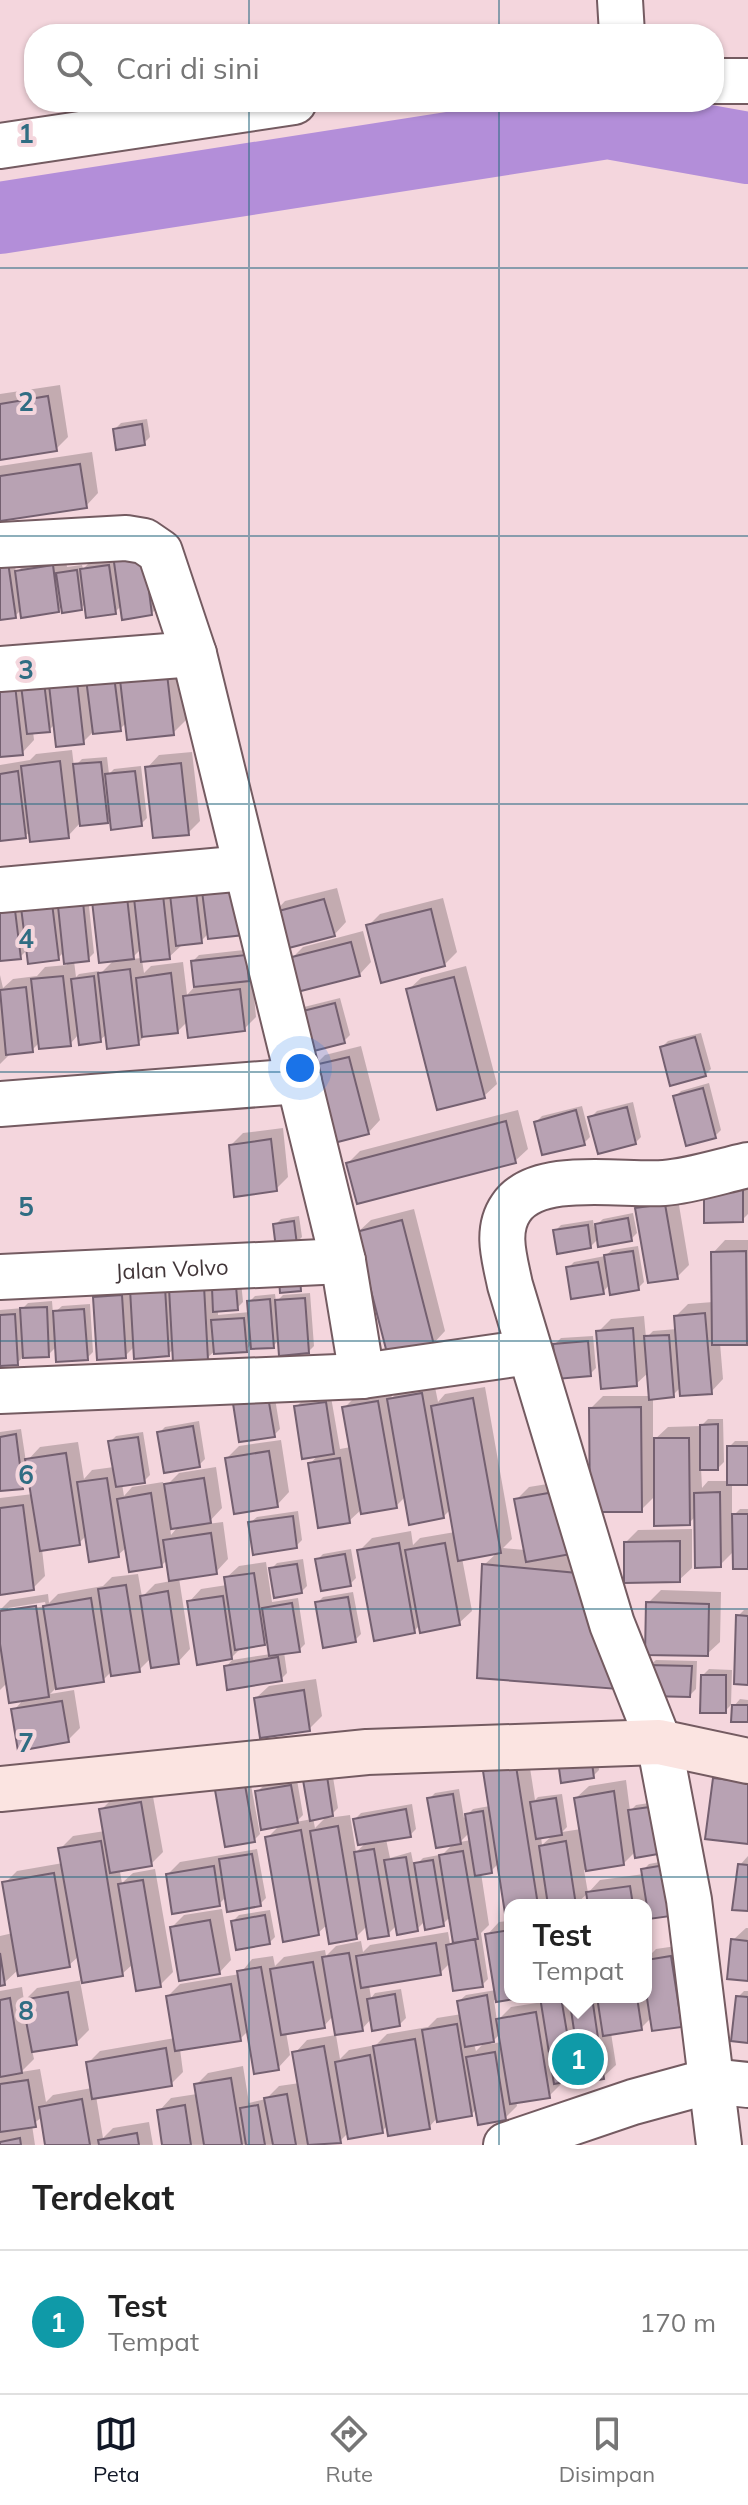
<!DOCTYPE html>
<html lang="id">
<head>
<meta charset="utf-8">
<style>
	body { margin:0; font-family:Mulish,sans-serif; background:#f2f2f2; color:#222 }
	.you { position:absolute; left:300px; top:1068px; width:28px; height:28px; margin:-20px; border:6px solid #fff; border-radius:50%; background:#1a73e8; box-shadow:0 0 0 12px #1a73e833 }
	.badge { display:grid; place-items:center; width:52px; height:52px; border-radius:50%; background:#111827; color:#fff; font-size:26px; font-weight:700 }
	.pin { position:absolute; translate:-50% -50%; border:4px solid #fff; box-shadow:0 2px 8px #0006 }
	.popup { position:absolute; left:504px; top:1899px; width:148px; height:104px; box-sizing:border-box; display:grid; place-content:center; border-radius:16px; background:#fff; filter:drop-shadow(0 2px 6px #0005); font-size:26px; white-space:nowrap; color:#767676 }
	.popup b { font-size:30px; color:#222 }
	.popup::after { content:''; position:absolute; left:50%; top:100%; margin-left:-16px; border:16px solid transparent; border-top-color:#fff }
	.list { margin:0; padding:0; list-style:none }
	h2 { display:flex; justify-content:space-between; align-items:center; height:104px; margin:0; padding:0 32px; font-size:34px }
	h2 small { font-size:26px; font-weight:400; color:#767676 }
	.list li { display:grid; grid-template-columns:52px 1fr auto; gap:24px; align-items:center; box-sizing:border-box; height:144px; padding:0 32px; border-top:2px solid #e0e0e0 }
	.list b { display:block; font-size:30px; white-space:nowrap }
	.list p { margin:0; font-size:26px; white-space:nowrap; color:#767676 }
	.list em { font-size:26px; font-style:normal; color:#767676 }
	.icon { flex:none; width:44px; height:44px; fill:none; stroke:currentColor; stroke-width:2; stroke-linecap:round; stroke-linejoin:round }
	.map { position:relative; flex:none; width:748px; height:2145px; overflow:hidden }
	.search { position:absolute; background:#fff; box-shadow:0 2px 6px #0004; left:24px; right:24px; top:24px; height:88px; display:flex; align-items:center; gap:20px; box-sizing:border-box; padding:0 28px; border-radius:32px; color:#767676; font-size:30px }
	.sheet { height:248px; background:#fff }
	nav { display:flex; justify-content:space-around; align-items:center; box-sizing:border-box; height:112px; border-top:2px solid #e0e0e0; background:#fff; font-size:22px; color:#767676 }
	nav a { display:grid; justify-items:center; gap:4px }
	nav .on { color:#111827 }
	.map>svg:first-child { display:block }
	.shadow { fill:#0003; fill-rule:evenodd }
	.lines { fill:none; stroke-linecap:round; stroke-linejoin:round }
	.river { stroke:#b38ed9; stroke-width:72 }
	.building { fill:#b8a2b3; stroke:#746070; stroke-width:2 }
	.street-casing { stroke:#745b61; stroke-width:48 }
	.secondary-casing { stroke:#745b61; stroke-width:48 }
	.street { stroke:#fff; stroke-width:44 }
	.secondary { stroke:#fbe4e1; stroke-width:44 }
	.grid { fill:none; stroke:#306d83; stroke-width:2; stroke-opacity:0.55 }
	.labels { text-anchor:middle; stroke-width:8; stroke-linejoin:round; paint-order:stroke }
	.street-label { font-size:22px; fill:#423639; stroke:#f4d6dd }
	.grid-label { font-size:26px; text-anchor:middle; font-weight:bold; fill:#306d83; stroke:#f4d6dd; stroke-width:8; stroke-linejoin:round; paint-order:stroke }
</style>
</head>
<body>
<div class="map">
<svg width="748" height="2145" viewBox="0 0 748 2145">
	<rect width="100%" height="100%" fill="#f4d6dd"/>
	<path class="shadow" d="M60,385L68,437L56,449L0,458V394Z
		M147,419L150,437L144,443L115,429L121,423Z
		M92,452L98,493L86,506L0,519V466Z
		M65,554L67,567L82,565L83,569L88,564L116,560L115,555L164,601L152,613L122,605L115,612L86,603L81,608L63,606L58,610L22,609L15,616L0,618V558L14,557L16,573L30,559Z
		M178,653L186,720L173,733L127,722L120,729L93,732L83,742L56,723L49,730L33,731L34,740L22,753L0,755V678Z
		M72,750L74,767L82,759L107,757L109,774L114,769L141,766L147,818L141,824L112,816L107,821H82L68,836L31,831L25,836L0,839V765L30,760L36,754Z
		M192,752L200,821L188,833L147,768L159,755Z
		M201,878L209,933L201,941L182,945L169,957L142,960L144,973L151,966L183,962L187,995L196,985L193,961L199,955L244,950L247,976L252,975L256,1017L244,1029L188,1021L177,1032L146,1035L138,1043L107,1034L100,1040L79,1034L70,1044L40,1042L32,1050L12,1052L0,1064V975L3,988L13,979L37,976L45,967L67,965L65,951L58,958L28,949L20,957L0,959V900L88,897L94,953L88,959L74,961L76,977L79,974L99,971L100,974L114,960L94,901ZM141,949L142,958L131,959Z
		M337,888L346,922L334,935L273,914L285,901Z
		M443,898L457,952L444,965L368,926L380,914Z
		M363,931L371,962L359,975L291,959L303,947Z
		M466,966L497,1084L484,1096L408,990L421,978Z
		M340,998L350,1035L344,1041L298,1013L304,1007Z
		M701,1033L711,1069L705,1075L662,1047L668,1041Z
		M361,1046L380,1120L368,1133L313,1067L325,1055Z
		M709,1083L721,1130L715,1136L675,1097L681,1091Z
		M633,1102L641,1137L635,1143L591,1117L597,1111Z
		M582,1106L590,1137L584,1143L536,1122L542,1116Z
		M518,1110L528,1149L515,1161L348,1163L360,1151Z
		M283,1128L288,1177L276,1189L231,1145L243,1133Z
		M748,1181V1214L742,1220L706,1221Z
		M677,1193L689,1265L677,1277L638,1209L650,1197Z
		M414,1209L445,1331L433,1344L358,1232L371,1220Z
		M633,1213L637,1233L631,1239L599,1238L590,1247L555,1231L561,1225L593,1220L594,1227L603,1219Z
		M299,1216L302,1237L296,1243L275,1225L281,1219Z
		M725,1240H748V1342L720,1343L723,1379L711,1392L681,1387L673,1395L653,1397V1441L668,1427L701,1426L708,1419H723L724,1462L718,1468H701L702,1488L708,1481H729V1447L735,1441H748V1483H732V1517L740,1509H748V1567L735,1550L720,1565L696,1516L689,1523L656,1495L641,1510L591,1408L603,1396H651L649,1372L636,1384L598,1332L611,1319L644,1316L646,1338L653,1331L677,1329L676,1316L688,1304L713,1302V1253Z
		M638,1246L644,1282L638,1288L610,1284L603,1292L568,1268L574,1262L605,1256L612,1250Z
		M241,1281L243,1302L237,1308L218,1310V1315L250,1312L249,1302L255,1296L275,1294L276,1302L283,1295L310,1293L314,1346L308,1352L280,1339L273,1346L252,1343L246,1350H216L207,1358L175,1348L168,1354L135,1346L125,1356L95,1298L108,1285Z
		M52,1301L53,1314L62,1306L90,1304L93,1352L87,1358L57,1346L48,1355L24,1356L17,1363L0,1364V1310L23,1308L28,1303Z
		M593,1336L596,1368L590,1374L555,1344L561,1338Z
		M434,1382L438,1402L445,1394L485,1387L512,1539L503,1548L525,1550L516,1500L529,1487L572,1480L634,1669L484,1565L498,1552L462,1558L472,1611L459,1623L420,1625L414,1631L359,1551L372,1538L411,1531L413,1545L420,1538L455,1532L451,1509L443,1517L406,1496L396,1506L362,1509L349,1521L310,1464L319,1454L296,1407L302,1401L331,1397L340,1449L351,1447L344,1408L356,1396L390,1390L392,1398L402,1387Z
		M273,1386L280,1429L274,1435L234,1398Z
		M199,1421L205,1459L199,1465L159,1433L165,1427Z
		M21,1429L26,1462L40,1447L78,1442L84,1479L92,1470L114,1467L110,1442L116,1436L143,1432L150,1475L144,1481L122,1484L124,1496L132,1487L163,1482L164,1488L179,1473L216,1467L222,1508L207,1524L223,1522L228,1559L216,1572L179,1578L190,1649L178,1662L152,1657L139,1670L112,1671L103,1680L57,1687L50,1694L74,1690L80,1728L68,1740L14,1710L25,1698L8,1682L0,1690V1610L10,1600L48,1594L49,1603L58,1594L103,1586L112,1577L138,1574L142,1597L155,1584L171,1581L168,1559L162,1565L127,1547L118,1555L87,1535L79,1543L42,1549L45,1576L33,1588L0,1593V1498L33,1494L30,1478L22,1487L0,1489V1432ZM181,1525L176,1529L171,1535L170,1527ZM45,1602L46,1606L8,1612V1608Z
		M281,1440L289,1492L277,1505L227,1458L239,1446Z
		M298,1511L302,1540L296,1546L250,1523L257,1517Z
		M692,1529V1568L679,1580L626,1542L638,1530Z
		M351,1549L356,1578L350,1584L317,1560L323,1554Z
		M303,1559L307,1586L301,1592L271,1569L277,1563Z
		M266,1562L272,1602L298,1598L305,1644L299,1650L284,1652L287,1673L281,1679L226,1667L232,1660L271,1654L268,1638L264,1643L243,1646L231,1658L189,1602L201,1589L227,1585L226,1578L239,1566Z
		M661,1590L721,1592L720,1642L707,1654L648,1603Z
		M353,1592L361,1634L355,1640L317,1603L323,1597Z
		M744,1610H748V1683L738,1616Z
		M656,1660L697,1661L696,1689L690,1695L649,1666Z
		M709,1669L732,1670L731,1705L725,1711L703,1675Z
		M316,1679L322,1716L309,1729L256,1698L269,1686Z
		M740,1699L748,1700V1720L734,1706Z
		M597,1751L599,1770L593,1776L563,1780Z
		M528,1755L535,1800L538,1797L562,1794L567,1827L562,1832L581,1829L576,1798L589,1786L626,1780L630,1811L636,1805L662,1801L636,1851L624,1863L584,1870L588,1893L575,1905H550V1901L546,1905H510V1997H513L494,2000L497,2021L511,2007L543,2002L542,1997H646V1959L656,1949L683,1945L693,2013L681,2025L652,2017L641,2028L611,2033L616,2065L603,2077L582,2070L574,2078L561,2081V2084L549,2096L516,2101L517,2106L505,2118L477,2108L472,2114L438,2117L429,2127L388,2125L382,2131L349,2132L340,2141L318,2145H164L159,2111L171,2098L197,2094L196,2085L208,2073L243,2066L249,2103L266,2099L279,2086L300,2083L295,2053L307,2040L336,2035L340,2059L349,2050L376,2045L387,2034L428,2027L437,2018L462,2014L459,2001L466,1995L496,1990L487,1935L499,1922L508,1921L499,1863L491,1871L481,1873L489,1925L481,1933L488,1979L482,1985L451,1962L440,1973L369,1985L371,1998L375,1993L401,1989L406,2018L400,2024L372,2018L362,2029L333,2016L324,2026L286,2032L290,2055L278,2068L249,2030L240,2039L180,2049L183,2072L171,2084L96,2096L103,2138L113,2128L149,2122L153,2145H47L42,2117L32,2125L35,2145H0V1991L22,1987L24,2001L37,1988L83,1980L79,1956L69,1965L19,1969L4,1983L0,1984V1936L13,1933L5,1883L17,1871L63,1863L60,1849L73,1836L105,1831L101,1810L114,1797L152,1791L163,1852L151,1864L120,1872L122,1883L133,1873L155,1869L173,1972L160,1985L133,1964L122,1974L80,1981L89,2030L76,2043L32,2050L34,2059L21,2072L40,2069L46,2102L53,2095L92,2088L88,2063L100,2051L175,2038L168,1996L180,1984L240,1974L252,1959L273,1956L275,1966L284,1957L325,1950L326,1956L336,1946L361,1941L363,1952L370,1945L448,1932L450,1944L455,1938L451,1916L443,1924L426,1920L417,1929L397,1925L388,1934L368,1925L356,1937L328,1924L318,1933L268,1837L281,1824L257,1792L263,1786L297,1780L303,1815L296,1822L312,1819L305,1780L332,1771L338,1808L328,1818L350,1815L356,1852L367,1842L355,1819L361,1813L412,1804L416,1829L410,1835L386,1839L390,1858L411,1852L414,1867L423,1858L439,1855V1858L454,1843L429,1799L435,1793L459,1789L464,1818L473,1809L490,1806L485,1772L498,1760ZM328,1815L315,1828L313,1818ZM470,1832L471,1840L460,1842ZM553,1835L542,1845L541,1837ZM501,2033L502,2042L490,2044ZM485,2042L476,2051L474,2044Z
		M250,1780L260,1834L254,1840L217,1790L223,1784Z
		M257,1849L266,1898L260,1904L227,1896L219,1904L168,1874L180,1862Z
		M748,1856V1909L740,1865Z
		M676,1859L677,1913L648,1917L650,1930L646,1934V1905H590L588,1893L600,1880L644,1874L643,1870L649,1864Z
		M222,1909L231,1960L219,1973L172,1927L184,1915Z
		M270,1910L275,1937L269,1943L233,1921L239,1915Z
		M746,1928H748V1979L733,1940Z
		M744,1991H748V2041L738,1997Z"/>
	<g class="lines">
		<path class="river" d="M0,218L608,123L748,148"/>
	</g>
	<path class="building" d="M48,396L57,451L0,460V404Z
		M142,424L145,445L116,450L113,429Z
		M80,464L87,508L0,521V476Z
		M144,551L152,615L122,620L113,555Z
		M8,562L16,618L0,620V563Z
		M53,565L59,612L21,618L15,571Z
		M109,565L116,614L86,618L80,569Z
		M77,570L82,610L62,613L56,573Z
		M166,665L174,735L127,740L119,671Z
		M113,668L121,731L93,734L85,671Z
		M76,673L84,744L56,747L48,676Z
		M44,682L50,732L27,734L21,685Z
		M15,685L23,755L0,757V687Z
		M60,761L69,838L30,842L21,766Z
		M101,762L108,823L80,826L73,764Z
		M181,763L189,835L153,838L145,767Z
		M18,771L26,838L0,841V774Z
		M135,771L142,826L111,830L105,774Z
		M238,879L244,935L208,939L201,883Z
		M195,883L202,943L176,946L169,886Z
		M51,895L59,960L28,964L20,899Z
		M163,895L170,959L141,962L134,898Z
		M127,897L134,959L99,963L92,901Z
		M324,899L335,936L281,950L271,913Z
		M14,902L21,959L0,961V904Z
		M83,902L89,961L64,964L58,906Z
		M431,909L445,966L381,983L366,925Z
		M351,942L360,976L297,992L288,958Z
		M246,955L249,981L194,987L191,961Z
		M130,969L139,1045L107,1049L98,973Z
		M171,973L178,1033L142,1037L136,978Z
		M63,976L71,1046L39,1049L31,979Z
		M94,976L101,1042L79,1045L71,979Z
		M454,977L485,1098L437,1110L406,989Z
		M26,987L33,1052L6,1055L0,990Z
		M240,989L245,1031L188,1038L183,996Z
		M335,1003L345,1043L306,1053L295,1013Z
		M695,1037L706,1076L670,1086L660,1047Z
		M349,1057L369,1134L330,1144L310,1066Z
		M703,1088L716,1138L686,1146L673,1096Z
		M627,1107L636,1144L598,1154L588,1117Z
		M576,1110L585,1145L542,1155L534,1122Z
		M506,1121L516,1163L357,1204L346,1163Z
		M271,1139L277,1191L234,1197L229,1145Z
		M704,1187H743V1222L704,1223Z
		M665,1204L678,1279L648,1283L635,1208Z
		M628,1218L632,1241L598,1247L595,1224Z
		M402,1220L434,1345L388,1357L356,1232Z
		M294,1221L297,1245L276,1248L273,1224Z
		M588,1225L591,1248L557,1254L553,1230Z
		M633,1251L639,1290L610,1295L604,1255Z
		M746,1251L747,1345H712L711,1252Z
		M598,1262L604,1294L571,1299L566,1267Z
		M300,1277L301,1291L280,1293L279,1279Z
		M204,1286L208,1360L173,1362L169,1288Z
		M236,1286L238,1310L213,1312L212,1288Z
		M165,1287L169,1356L134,1359L130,1289Z
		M122,1295L126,1358L97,1360L93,1297Z
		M305,1298L309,1353L279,1356L275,1300Z
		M270,1299L274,1348L251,1349L247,1301Z
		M47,1307L49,1357L23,1358L20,1308Z
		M84,1309L88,1360L56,1362L53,1311Z
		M705,1313L712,1394L680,1396L674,1316Z
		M15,1314L18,1365L0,1366V1315Z
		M244,1318L247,1352L214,1354L211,1320Z
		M633,1328L637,1386L601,1389L596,1331Z
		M669,1335L674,1397L649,1400L644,1336Z
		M588,1341L591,1376L556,1379L553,1344Z
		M267,1391L275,1437L239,1442L232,1397Z
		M422,1393L444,1518L409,1525L387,1399Z
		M473,1398L501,1553L458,1561L431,1406Z
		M378,1401L397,1508L361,1514L342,1407Z
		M326,1402L334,1454L302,1459L294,1406Z
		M641,1407L642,1512H590L589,1408Z
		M718,1424V1470H700V1425Z
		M193,1426L200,1467L164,1473L157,1432Z
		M16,1434L23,1489L0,1491V1437Z
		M138,1437L145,1483L116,1487L108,1441Z
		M654,1438H689L690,1525L654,1526Z
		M727,1446H748V1485H727Z
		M269,1451L278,1507L234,1514L225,1458Z
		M66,1453L80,1545L40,1551L25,1459Z
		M340,1458L350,1523L318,1528L308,1463Z
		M107,1478L119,1557L89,1562L77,1482Z
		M204,1478L211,1523L171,1529L164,1484Z
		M560,1491L571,1554L526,1562L514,1499Z
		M720,1492L721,1567L695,1568L694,1493Z
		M151,1493L162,1567L129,1572L117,1499Z
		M23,1505L34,1590L0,1595V1508Z
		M732,1514H748V1569H733Z
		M293,1516L297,1548L253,1555L248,1522Z
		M211,1533L217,1574L169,1581L163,1540Z
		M680,1541V1582L624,1583V1542Z
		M399,1543L415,1633L374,1641L357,1550Z
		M445,1543L460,1625L420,1633L405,1550Z
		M345,1554L351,1586L321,1591L315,1559Z
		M297,1564L302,1593L274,1598L269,1568Z
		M482,1564L588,1574L618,1689L477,1678Z
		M254,1573L265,1645L235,1650L224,1577Z
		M126,1585L140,1672L111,1676L98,1589Z
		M168,1591L179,1664L151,1668L140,1596Z
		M223,1596L232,1659L197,1665L187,1601Z
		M348,1597L356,1642L323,1648L315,1602Z
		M91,1598L104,1682L56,1689L43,1606Z
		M646,1602L709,1604L708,1656L645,1655Z
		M292,1603L300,1652L269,1656L262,1608Z
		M36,1606L49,1697L9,1703L0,1644V1611Z
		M736,1615L748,1616V1685L734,1684Z
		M278,1657L282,1681L227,1690L224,1666Z
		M648,1665L692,1666L690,1697L647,1696Z
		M701,1675H726V1713H700Z
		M304,1690L310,1731L260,1738L254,1698Z
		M62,1701L69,1742L18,1751L11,1709Z
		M732,1705H748V1722H731Z
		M591,1755L594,1778L561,1783L558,1761Z
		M516,1766L538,1905H510V1920H506L483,1771Z
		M327,1776L333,1816L310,1821L303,1780Z
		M713,1778L748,1782V1844L705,1839Z
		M245,1785L255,1842L225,1847L215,1790Z
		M291,1785L298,1823L261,1830L255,1791Z
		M614,1791L624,1865L586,1871L574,1798Z
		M453,1794L461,1844L436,1848L427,1798Z
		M556,1798L562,1835L536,1839L530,1802Z
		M141,1802L152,1866L110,1873L99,1809Z
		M657,1806L664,1853L635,1858L628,1810Z
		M406,1809L411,1837L358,1845L353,1819Z
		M483,1811L492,1873L475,1876L465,1814Z
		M338,1826L357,1939L329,1944L310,1831Z
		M301,1830L319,1935L283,1942L265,1837Z
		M101,1841L123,1976L82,1983L58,1848Z
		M566,1841L576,1905H548L539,1846Z
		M374,1849L389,1936L368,1939L354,1852Z
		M463,1851L478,1939L453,1943L439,1855Z
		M252,1854L261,1906L227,1912L219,1859Z
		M406,1857L418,1931L397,1935L384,1860Z
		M433,1860L444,1926L425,1930L414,1863Z
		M671,1864L678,1915L649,1919L641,1869Z
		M738,1864L748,1865V1911L732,1910Z
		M214,1866L220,1906L172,1914L166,1874Z
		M54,1873L70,1967L18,1976L2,1882Z
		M143,1880L161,1987L136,1991L118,1884Z
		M630,1886L633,1905H588L586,1892Z
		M265,1915L270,1944L236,1950L231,1921Z
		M210,1920L220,1974L179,1981L170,1927Z
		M510,1930V1997H526L496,2002L485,1934Z
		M475,1939L483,1987L453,1991L446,1945Z
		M731,1939L748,1941V1981L727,1979Z
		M436,1943L441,1975L361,1988L356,1956Z
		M0,1953L5,1985L0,1986Z
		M349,1953L363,2031L335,2035L322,1957Z
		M671,1956L682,2027L652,2031L646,1992V1960Z
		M313,1962L325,2028L281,2035L270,1969Z
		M261,1967L279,2070L254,2074L237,1971Z
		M231,1984L241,2041L175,2051L166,1996Z
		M68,1992L77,2045L32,2052L22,2000Z
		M395,1994L400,2026L372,2031L367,1999Z
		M487,1995L494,2042L465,2047L457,2001Z
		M736,1996L748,1997V2043L731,2041Z
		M540,1997H561L575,2080L554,2084Z
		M569,1997H592L604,2079L582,2083Z
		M597,1997H637L642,2030L603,2036Z
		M10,1998L22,2073L0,2077V2000Z
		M536,2012L550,2098L510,2104L496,2019Z
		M457,2024L472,2116L437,2122L422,2030Z
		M415,2039L430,2129L388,2136L373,2046Z
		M324,2046L341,2143L308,2145L292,2052Z
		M166,2048L172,2086L92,2099L86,2062Z
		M495,2052L506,2120L478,2125L466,2057Z
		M370,2055L383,2133L348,2139L335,2062Z
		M231,2078L242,2145H204L194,2084Z
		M28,2080L36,2127L0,2132V2084Z
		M287,2094L296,2145H273L264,2098Z
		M82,2099L90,2145H45L39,2107Z
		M185,2105L191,2145H162L157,2110Z
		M258,2105L265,2145H246L240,2108Z
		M137,2133L139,2145H99L98,2140Z
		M20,2138L21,2145H0V2142Z"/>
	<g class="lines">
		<g class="street-casing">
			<g id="street">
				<path d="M620,0L622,34"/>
				<path d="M714,81H748"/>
				<path d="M0,146L294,102"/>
				<path d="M0,545L126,538L144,541L160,552L194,654L343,1261L362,1376"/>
				<path d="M0,669L194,654"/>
				<path d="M0,890L246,868"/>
				<path d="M0,1104L299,1081"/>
				<path id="s1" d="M0,1277L343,1261"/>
				<path d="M0,1391L362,1376L529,1352"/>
				<path d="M506,2145L633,2102L710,2081L748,2085"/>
				<path d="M719,2145L689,1900L659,1742L612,1624L510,1285C505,1260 495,1231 511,1208C537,1169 622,1186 664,1183C691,1181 721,1171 748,1165"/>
			</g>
		</g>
		<g class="secondary-casing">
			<path id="secondary" d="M0,1789L367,1752L659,1742L748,1761"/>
		</g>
		<use href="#street" class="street"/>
		<use href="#secondary" class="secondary"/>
	</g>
	<path class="grid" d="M249,0V34M499,0V34M249,102V2145M499,102V2145M0,268H748M0,536H748M0,804H748M0,1072H748M0,1341H748M0,1609H748M0,1877H748"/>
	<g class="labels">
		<g class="street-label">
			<text dy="8" stroke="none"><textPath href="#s1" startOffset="172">Jalan Volvo</textPath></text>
		</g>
	</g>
	<g class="grid-label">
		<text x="26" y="143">1</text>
		<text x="26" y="411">2</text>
		<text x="26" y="679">3</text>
		<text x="26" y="948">4</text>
		<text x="26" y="1216">5</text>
		<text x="26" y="1484">6</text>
		<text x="26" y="1752">7</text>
		<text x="26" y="2020">8</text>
	</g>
</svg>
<div class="you"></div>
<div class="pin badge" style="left:578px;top:2059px;background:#0f9aa8">1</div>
<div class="popup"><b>Test</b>Tempat</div>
<div class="search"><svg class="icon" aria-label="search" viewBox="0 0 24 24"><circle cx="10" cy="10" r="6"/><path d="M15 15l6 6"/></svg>Cari di sini</div>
</div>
<section class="sheet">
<h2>Terdekat<small></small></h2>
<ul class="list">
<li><span class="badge" style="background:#0f9aa8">1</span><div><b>Test</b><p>Tempat</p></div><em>170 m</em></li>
</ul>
</section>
<nav>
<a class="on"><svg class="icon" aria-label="map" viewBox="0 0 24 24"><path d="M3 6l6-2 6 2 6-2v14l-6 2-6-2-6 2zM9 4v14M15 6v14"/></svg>Peta</a>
<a><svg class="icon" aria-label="directions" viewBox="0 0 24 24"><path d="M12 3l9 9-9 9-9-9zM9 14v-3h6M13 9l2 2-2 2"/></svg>Rute</a>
<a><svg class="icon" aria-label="saved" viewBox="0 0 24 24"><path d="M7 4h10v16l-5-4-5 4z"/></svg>Disimpan</a>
</nav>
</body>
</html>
